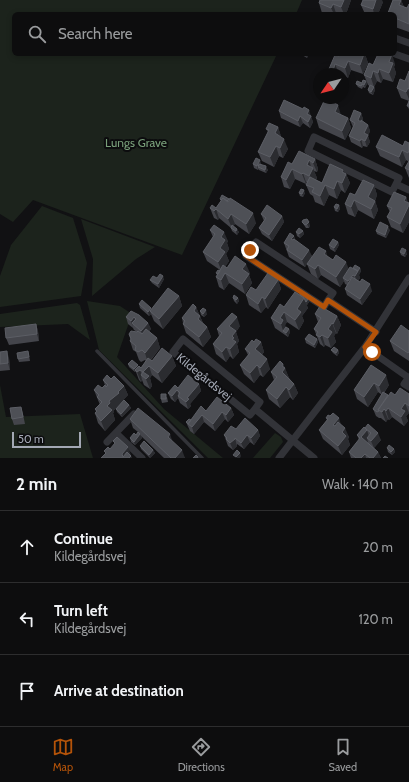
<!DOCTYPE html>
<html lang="en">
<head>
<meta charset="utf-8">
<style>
	body { margin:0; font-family:Cabin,sans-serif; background:#161617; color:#f1f3f6 }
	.compass { position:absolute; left:313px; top:68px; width:36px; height:36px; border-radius:50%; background:#0d0d0e; box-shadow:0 2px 6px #0003; rotate:235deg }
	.scale { position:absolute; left:12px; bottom:10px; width:69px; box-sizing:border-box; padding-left:4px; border:2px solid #a3a8b4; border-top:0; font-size:11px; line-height:14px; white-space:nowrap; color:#a3a8b4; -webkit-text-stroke:3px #0c0c0e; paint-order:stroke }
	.stop { position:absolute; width:12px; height:12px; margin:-9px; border:3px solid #b45309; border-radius:50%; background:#fff }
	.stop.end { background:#b45309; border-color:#fff; box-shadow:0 1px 4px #0008 }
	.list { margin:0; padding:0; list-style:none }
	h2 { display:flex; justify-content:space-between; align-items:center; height:52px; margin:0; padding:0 16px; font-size:17px }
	h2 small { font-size:13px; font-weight:400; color:#9a9c9e }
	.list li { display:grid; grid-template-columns:26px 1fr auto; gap:12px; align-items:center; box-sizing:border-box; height:72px; padding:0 16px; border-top:1px solid #2d2d2e }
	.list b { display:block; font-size:15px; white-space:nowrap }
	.list p { margin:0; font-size:13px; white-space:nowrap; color:#9a9c9e }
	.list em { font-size:13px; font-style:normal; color:#9a9c9e }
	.icon { flex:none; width:22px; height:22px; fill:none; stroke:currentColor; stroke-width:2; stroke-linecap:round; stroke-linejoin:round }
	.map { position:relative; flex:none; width:409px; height:458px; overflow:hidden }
	.search { position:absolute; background:#0d0d0e; box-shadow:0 2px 6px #0003; left:12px; right:12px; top:12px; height:44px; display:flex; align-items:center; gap:10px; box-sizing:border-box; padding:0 14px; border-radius:6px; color:#9a9c9e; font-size:15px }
	.sheet { height:268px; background:#0d0d0e }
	nav { display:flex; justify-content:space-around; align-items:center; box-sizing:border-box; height:56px; border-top:1px solid #2d2d2e; background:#0d0d0e; font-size:11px; color:#9a9c9e }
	nav a { display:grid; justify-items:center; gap:2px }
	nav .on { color:#b45309 }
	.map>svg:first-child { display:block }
	.green { fill:#1c231c }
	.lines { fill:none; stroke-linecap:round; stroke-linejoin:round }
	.lane { stroke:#323338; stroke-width:3.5 }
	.street { stroke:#323338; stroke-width:7 }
	.wall { fill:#44454b }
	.shaded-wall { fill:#2b2c30 }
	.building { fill:#4e5056; stroke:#5c5e65 }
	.route { stroke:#b45309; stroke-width:5 }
	.labels { text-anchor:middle; stroke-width:4; stroke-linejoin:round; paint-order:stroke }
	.park-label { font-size:12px; fill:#799f7a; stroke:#0c0c0e }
	.street-label { font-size:12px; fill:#a3a8b4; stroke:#0c0c0e }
</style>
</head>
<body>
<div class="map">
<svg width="409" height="458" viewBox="0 0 409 458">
	<rect width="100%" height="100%" fill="#111113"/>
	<path class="green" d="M0,0H302L296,14H14V54H277L182,255L33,200L13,222L0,214Z
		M42,206L73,218L87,263L81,296L0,307V276L11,245Z
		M81,219L155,247L136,259L92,296L93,259Z
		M87,301L120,306L132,314L117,357L164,409L223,458H208L99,350Z
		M77,303L80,305L90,340L68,324L0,327V314Z
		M0,385L6,417L80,414L93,458H0Z
		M275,433L281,437L283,442L270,458H253Z"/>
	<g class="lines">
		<path class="lane" d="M97,351L202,458"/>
		<path class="street" d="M395,38L409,43
			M395,54L409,59
			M314,137L399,178L392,192L308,151Z
			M396,184L409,190
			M328,300L324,307L246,256L256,242L333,293L328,300L376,332
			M365,347L409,378
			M409,377L404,384L409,387
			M255,409L250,415L173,352L183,339L260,402L255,409L314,458
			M116,433L142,458
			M107,442L134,414
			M279,458L365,347L409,278"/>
	</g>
	<path class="wall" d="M320,0H351L346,14L336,13V14H326L322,13L319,3Z
		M393,0H401L404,7L407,8L409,4V32L395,27V14H389L388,13Z
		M383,2L378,14H365L361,5Z
		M302,54H309L307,58L302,55Z
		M340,54H365L368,63L363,74L351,70L348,78L343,75V74H331L329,69L339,56Z
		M395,64L394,67L396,73L393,82L383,79L381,83L377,81L374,87L375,90L373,95L369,93L368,90L370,86L368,85L364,75L373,65Z
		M366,81L367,84L365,88L363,87L362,89L358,87L356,84L362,83Z
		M405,81L409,89V109L407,106L409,101L401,98L397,88Z
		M279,111L312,116L311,117L313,122L310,128L303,123L300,127L281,118Z
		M361,113L363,119L362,121L368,125L370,131L368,136L370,142L367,147L363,146L362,148L351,142L349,136L353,127L350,120Z
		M316,118H348L351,128L345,140L319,128Z
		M278,127L281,137L288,149L283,158L279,156L274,167L262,161L258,152L268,132L266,129Z
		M409,143V178L405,168L409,162L406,160L402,167L380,156L376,147L403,146Z
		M315,159L318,169L317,172L314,171L317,178L316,180L322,183L343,170V172L346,174L350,183L345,193L341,190L337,199L329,195L324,206L315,202L313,196L310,194L306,185L307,183L306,182V184L295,179L290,189L284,187L281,177L292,164Z
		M261,163V164L268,170L266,173L259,170V169L258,170L254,168L253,164Z
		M374,185L377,195L375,201L378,210L374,219L358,210L355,217L348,214L345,204L355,195Z
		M299,193H305L303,197L300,196Z
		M406,197L408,203H409V222L403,233L391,227L387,217L390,212L387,206Z
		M220,199L256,223L249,234L235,224L233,226L239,232L237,235L232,231L231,228L219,218L218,220L214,218L210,208H216L221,201Z
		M339,205L340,209L338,212L335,211L334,207Z
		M261,214L282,216L284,222L272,241L262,234L259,228L264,221Z
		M302,222L310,225L309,228H306Z
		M210,230L228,241L227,243L229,249L226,254L229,261L225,267L227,268L250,273L249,275L252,283L245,294L229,283L224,290L219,287L216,277L217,275L216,273L220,270L207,261L203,252L213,237Z
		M390,230L386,238L377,234L376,231Z
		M303,231L304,234L300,238L297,236L296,232Z
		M294,236L295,240L312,256L305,267L289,257L284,243Z
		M338,242L339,245L335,252L330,249L329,245Z
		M400,252L407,254L405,257L401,255Z
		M328,257L349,269L360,268L361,271L359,275L360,278L358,281L372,291L362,305L347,295L345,289L347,285L345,284L344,281L340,287L321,275L318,279L311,274L307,264Z
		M157,278L164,279L159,288L152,283L150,280Z
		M278,280L281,289L268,309L266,307L261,313L249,305L246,295Z
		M295,292L309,302L307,305L306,304L308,308L302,316L304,321L299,330L287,322L285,325L286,328L289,329L290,332L288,337L275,328L271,318L284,307Z
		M179,296L182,306L163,329L154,321L151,314L149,316L140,308L139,304L152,309Z
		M233,298H238L239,301L237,304L234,301Z
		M196,307L203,323L207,327L211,337L203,347L186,333L183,324V323L182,318Z
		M131,311L148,323L151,329L149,331L157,338L160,348L151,360L152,361L172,356L176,366L162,383L152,375L150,378L152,386L150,389L144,385L142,380L141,382L139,380L136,372H135L129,367L128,364L138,367L141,368L146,361L145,360L141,362L139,360L136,352L133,350L130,341L131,340L129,334L137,332L134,330L133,328L128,324L126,317Z
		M200,311L207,314L204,317L201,315Z
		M315,314L337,316L341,325L337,334L336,333L334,336L336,342L331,348L325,345L324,347L320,344L314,329L318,322Z
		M36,324L38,331L39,341L9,345L6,338Z
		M240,326L236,332L239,341L237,344L239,352L233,359L230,356L226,362L216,354L213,344L219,336L217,329Z
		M409,331V361L394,351L390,341Z
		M305,339H317L318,342L315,348L306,343Z
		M254,342H261L264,352L262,355L270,369L263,377L260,375L254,383L244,374L240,365L248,355L245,349Z
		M331,350H338L339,353L337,356L333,353Z
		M28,351L29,355L30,361L19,362L18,359Z
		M0,352L9,358L10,370L0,371Z
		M283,364L289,378L294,384L298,393L293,400L290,397L280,408L269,399L266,390L274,380L271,372Z
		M371,365L389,385L384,393L388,395L409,394V413L406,416L408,421L404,426L392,417L389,420L388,419L386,422L382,419L381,418H379L376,416L373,409L382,395L378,392L368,407L357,399L354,390Z
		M111,379L124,386L128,395L122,401L123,402L129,405L131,408L122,417L117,412L116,409L119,406L113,411L114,412L113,413L115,420L105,431L98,423L95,413L96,412L95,409L100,405L94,390L102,388L105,385L103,380Z
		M199,384L201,391L190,404L191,406L188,409L180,403L178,398L175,402L171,399L168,393L178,388Z
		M167,397L168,402L162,403L161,399Z
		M21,407L23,414L25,424L14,425L12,419Z
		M231,408L234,415L228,422L225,419L215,431L204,422L194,434L190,431L186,422L206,411Z
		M326,418L341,425L349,437L348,439L350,445L342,455L323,439L319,430L327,420Z
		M130,419L172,441L185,458H164L141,436L142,438L135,445L131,442L130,438L136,435L138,432L133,428Z
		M364,427L381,440L374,448L378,452L381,458H351L349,452L359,440L357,435Z
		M236,429L258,430L260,436L254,445L250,442L244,449L237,444V446L233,450L228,446L224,435Z
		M140,446L153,450L155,453L150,458L141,449Z
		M387,448L394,449L395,452L392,455L388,452Z"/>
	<path class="shaded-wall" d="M344,0H351L346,14H344L341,7Z
		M376,0H382L383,2L378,14H374L373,9Z
		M401,0L405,9L399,5Z
		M333,4L336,13V14H334L331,8Z
		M306,54H309L307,58Z
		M364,54H365L368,63L363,74L360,65Z
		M392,54L395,64L394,67L396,73L393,82L389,73V62Z
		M348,61L351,70L348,78L345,68Z
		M335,64L339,74H334L333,71Z
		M379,69L383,79L381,83L378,73Z
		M373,71L377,81L374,87L371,78Z
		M366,81L367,84L365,88L364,85Z
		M374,87L375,90L373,95L371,92Z
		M408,88L409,92V99L406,92Z
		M338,105L341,115L335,112Z
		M309,110L313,122L310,128L308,122L307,114Z
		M361,113L363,119L360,126L358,120Z
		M300,116L303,123L300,127L298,121Z
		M348,118L351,128L345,140L342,131Z
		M368,125L370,131L368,136L370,142L367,147L365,141L364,133Z
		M278,127L281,136L278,143L275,133Z
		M284,139L288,149L283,158L280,148Z
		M361,139L363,146L362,148L360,141Z
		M276,146L279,156L274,167L270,157Z
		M402,150L406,160L402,167L399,157Z
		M315,159L318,169L317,172L313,163Z
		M260,160L261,163L259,167H258V170L257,166Z
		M309,160L312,170L313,168L317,178L313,186L307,165Z
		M266,166L268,170L266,173L265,170Z
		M292,169L295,179L290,189L286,180Z
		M343,170L345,176L346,174L350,183L345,193L342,183V172Z
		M303,173L306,182V184L302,174Z
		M337,181L341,190L337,199L334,189Z
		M325,185L329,195L324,206L320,196Z
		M374,185L377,195L375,201L378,210L374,219L371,209L368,197Z
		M304,190L305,193L303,197L302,194Z
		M406,197L409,206V205V222L403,233L400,224L404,201Z
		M354,200L358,210L355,217L351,207Z
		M339,205L340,209L338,212L337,209Z
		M216,209L219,218L218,220L214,211Z
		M253,213L256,223L249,234L246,224Z
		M231,214L235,224L232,228L228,219Z
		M282,216L284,222L272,241L269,235Z
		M309,222L310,225L309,228L307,224Z
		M388,226L390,230L386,238L385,235Z
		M237,229L239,232L237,235L236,231Z
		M303,231L304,234L300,238L299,234Z
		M224,232L228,241L227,243L229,249L226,254L229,261L222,272L218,262L221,237Z
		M294,236L296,243L291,239Z
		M338,242L339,245L335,252L334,248Z
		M309,250L312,256L305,267L302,260Z
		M406,250L407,254L405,257L404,254Z
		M326,251L329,261L324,254Z
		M346,262L350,272L343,278L344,281L340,287L336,277Z
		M246,264L250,273L249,275L252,283L245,294L242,284V269Z
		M318,265L321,275L318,279L315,269Z
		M360,268L361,271L359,275L360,278L357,283L355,276Z
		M225,273L229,283L224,290L221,280Z
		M353,275L355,281L351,288L348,281Z
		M163,276L164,279L159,288L158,284Z
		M278,280L281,289L268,309L265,299Z
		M370,284L372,291L362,305L360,299Z
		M179,296L182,306L163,329L159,319Z
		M262,297L266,307L261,313L258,304Z
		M238,298L239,301L237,304L236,300Z
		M304,298L308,308L302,316L304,321L299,330L295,320L297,309Z
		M308,299L309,302L307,305L306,302Z
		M196,307L204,326L201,329L194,311Z
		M151,308L153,311H150L151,314L149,316L148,312Z
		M206,310L207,314L204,317L203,314Z
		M284,312L287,322L285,325L287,330L283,331L284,334L281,324L280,318Z
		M337,316L341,325L337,334L333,324Z
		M134,317L136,324L132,323L133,328L131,321Z
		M237,317L240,326L236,332L239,341L237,344L239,352L233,359L230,349L232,339L229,326Z
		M148,323L151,329L144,338L141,331Z
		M332,323L336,333L334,336L336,342L331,348L328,338V329Z
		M36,324L38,331L39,341L37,334Z
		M207,327L211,337L203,347L199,337Z
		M289,329L290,332L288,337L286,333Z
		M322,335L325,345L324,347L320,337Z
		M157,338L160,348L148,363L145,353Z
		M317,339L318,342L315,348L314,345Z
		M261,342L264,352L258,359L255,349Z
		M226,347L230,356L226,362L222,352Z
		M338,350L339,353L337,356L336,353Z
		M7,351L9,358L10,370L8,363Z
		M172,356L176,366L162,383L158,373Z
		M267,359L270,369L263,377L260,368Z
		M283,364L285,368L289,378L282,372V366Z
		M138,365L139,368L135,370L136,372H135L134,369Z
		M257,365L260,375L254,383L250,373Z
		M149,366L152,375L150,378L152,386L150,389L143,372Z
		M140,370L142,376L141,375L142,380L141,382L137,372Z
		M386,375L389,385L382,395L379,386Z
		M374,383L378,392L368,407L364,397Z
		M199,384L201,391L190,404L191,406L188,409L186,402L187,398Z
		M294,384L298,393L293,400L289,390Z
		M124,386L128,395L122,401L123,403L113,411L114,412L113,413L115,420L105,431L101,421L109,401Z
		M286,387L290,397L280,408L277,399Z
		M177,390L179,397L178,396V398L175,402L172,396Z
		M405,403L409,413L406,416L408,421L404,426L401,417V409Z
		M129,405L131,408L122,417L121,414Z
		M231,408L234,415L228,422L226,415Z
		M388,408L392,417L389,420L386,411L384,409L388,419L386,422L382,412L380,411Z
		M222,412L225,419L215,431L213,424Z
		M202,415L204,422L194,434L192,427Z
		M339,418L342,428L337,435L333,425Z
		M345,428L349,437L348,439L350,445L342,455L338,446L342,432Z
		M258,430L260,436L254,445L251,438Z
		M367,430L370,440L367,438L368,442L365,447L361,437Z
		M378,433L381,440L374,448L371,441Z
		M140,434L142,438L135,445L134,442Z
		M170,434L173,443L168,437Z
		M247,435L250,442L244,449L241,443Z
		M235,438L237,446L233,450L230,443Z
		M128,447L132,458H123L122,454Z
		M394,449L395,452L392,455L391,452Z
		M153,450L155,453L150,458L149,455Z
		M182,450L185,458H175Z
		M378,452L381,458H373Z
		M240,453L241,456L240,458H237L236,457Z
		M365,454L366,458H361Z"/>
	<path class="building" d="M320,0H344L341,7L333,4L331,8L319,3Z
		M363,0H376L373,9L361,5Z
		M393,0H401L399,5L407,8L409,4V24L395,18V14H392L388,13Z
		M340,54H364L360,65L348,61L345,68L335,64L333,71L329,69L335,55L339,56Z
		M378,54H392L389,62L393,63L389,73L379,69L378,73L373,71L371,78L364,75L369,63L373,65Z
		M409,71V89L408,88L406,92L397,88L400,79L405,81Z
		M363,80L366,81L364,85L362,84L361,86L356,84L357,81L362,83Z
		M370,85L374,87L371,92L368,90Z
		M325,99H327L338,105L335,112L348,118L342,131L316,118Z
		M284,100L303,109L304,107L309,110L307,114L311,116L308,122L300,116L298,121L279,111Z
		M409,101V106H407Z
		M354,110L361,113L358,120L361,122V120L368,125L364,133L368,135L365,141L361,139L360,141L349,136L355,123L350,120Z
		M269,123L278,127L275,133L284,139L280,148L276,146L270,157L258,152L269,130L266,129Z
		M382,135L403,146L405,141L409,143V150L408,153L402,150L399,157L376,147Z
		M299,151L315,159L313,163L309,160L307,165L313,168L309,176L303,173L302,174L292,169L286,180L281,177L288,162L292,164Z
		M256,158L260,160L257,166L253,164Z
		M409,161V170L405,168Z
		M259,164L266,166L265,170L258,167Z
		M330,164L343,170L342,172L346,174L342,183L337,181L334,189L325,185L320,196L312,192L314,188L306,185L310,177L322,183Z
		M363,180L374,185L368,197L375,201L371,209L354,200L351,207L345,204L350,193L355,195Z
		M301,189L304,190L302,194L299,193Z
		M394,192L406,197L404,201L409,203V205L400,224L387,217L392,208L387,206Z
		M222,195L229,199L227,201L223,198L221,200L220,199Z
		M223,198L228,202L230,198L253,213L246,224L231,214L228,219L216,209L214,211L210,208L212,205L216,208Z
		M336,204L339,205L337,209L334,207Z
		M267,205L282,216L269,235L259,228L266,218L261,214Z
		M307,219L309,222L307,224L305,225L302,222L303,220Z
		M380,222L388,226L385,235L376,231Z
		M214,225L224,232L221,237L225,240L220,248L225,252L218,262L203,252L215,234L210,230Z
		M232,225L237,229L236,231L231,228Z
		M299,228L303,231L299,234L296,232Z
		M290,233L294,236L291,239L293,240L294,239L309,250L302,260L287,250L289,246L284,243Z
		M333,239L338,242L334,248L329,245Z
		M319,247L326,251L324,254L333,260L336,255L346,262L336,277L318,265L315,269L307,264Z
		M402,248L406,250L404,254L400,252Z
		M235,256L246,264L242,269L249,274L242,284L225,273L221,280L216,277L223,265L227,268Z
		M355,265L360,268L357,272L358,271L353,268Z
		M350,267L358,271L355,276L353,275L348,281L343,278Z
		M218,270L220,271L218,274L216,273Z
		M268,273L278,280L265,299L262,297L258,304L246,295L251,287L256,290Z
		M160,274L163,276L158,284L150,280L153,276L157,278Z
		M352,277L360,282L362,279L370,284L360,299L345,289Z
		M168,288L179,296L159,319L150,311Z
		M295,292L304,298L297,309L301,312L295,320L284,312L280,318L283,320L281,324L271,318L280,304L284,307Z
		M300,294L308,299L306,302L304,298L300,295Z
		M234,295L238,298L236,300L233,298Z
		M142,300L151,308L148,312L139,304Z
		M193,304L196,307L194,311L200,316L198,319L207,327L199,337L183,324L185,321L182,318Z
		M320,306L337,316L333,324L332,323L328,329L332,332L328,338L322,335L320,337L316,335L318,332L314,329L321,318L315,314Z
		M203,308L206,310L203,314L200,311Z
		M131,311L139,315L148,323L141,331L132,323L136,319L134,317L131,321L126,317Z
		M232,313L237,317L229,326L236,331L232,336L234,338L232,339L236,342L230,349L226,347L222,352L213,344L222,333L217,329Z
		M36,324L37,334L6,338L5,328Z
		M401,325L409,331V352L408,353L390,341Z
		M286,327L289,329L286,333L283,331Z
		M146,329L157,338L145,353L142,350L138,352L135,350L136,346L130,341L131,339L129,334L131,331L137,332L138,331L142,334Z
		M309,334L317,339L314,345L305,339Z
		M256,339L261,342L255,349L267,359L260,368L257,365L250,373L240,365L250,353L245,349L252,340L254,342Z
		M334,347L338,350L336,353L331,350Z
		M162,348L172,356L158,373L149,366L143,372L140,370L137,372L135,370L139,366L141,368L148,358L152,361Z
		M7,351L8,363L0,364V352Z
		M28,351L29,357L18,359L17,353Z
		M132,360L138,365L134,369L128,364Z
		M280,361L283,364L282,366L285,368L282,372L294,384L289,390L286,387L277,399L266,390L277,377L271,372Z
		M371,365L386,375L379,386L374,383L364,397L354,390Z
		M143,372L149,376L146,379L141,375Z
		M107,375L111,379L114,376L124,386L118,392L119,393L109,401L110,403L107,406L112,410L101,421L95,413L97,411L95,409L102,402L97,397L99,395L94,390L98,385L102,388L105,385L106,387L108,385L103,380Z
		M188,375L199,384L187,398L189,399L186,402L178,396L180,393L177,390L172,396L168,393L175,385L178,388Z
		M400,388L409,394V406L405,403L401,409L405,411L401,417L388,408L386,411L384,409L382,412L378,410L391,392L395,395Z
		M383,392L388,395L378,410L379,411L377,412L373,409Z
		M161,394H166V399H161Z
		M217,397L231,408L226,415L222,412L213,424L202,415L192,427L188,424L201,406L206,411Z
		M124,400L129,405L121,414L116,409Z
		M21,407L23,417L12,419L10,408Z
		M138,408L170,434L168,437L182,450L175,458H171L130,419Z
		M333,413L339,418L333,425L335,426L338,422L345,428L342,432L346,436L338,446L319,430L328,419L326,418L328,415L330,416Z
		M245,418L258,430L251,438L247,435L241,443L235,438V439L230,443L226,439L227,438L224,435L231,426L236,429Z
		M189,419L191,420L188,424L186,422Z
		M368,424L378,433L371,441L367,438L371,433L365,428Z
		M364,427L367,430L361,437L378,452L373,458H370L365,454L361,458H356L349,452L360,438L357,435Z
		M138,432L140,434L134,442L130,438L134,433L136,435Z
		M117,437L128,447L122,454L123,457L127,452L131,456L129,458H101L106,453L104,451L108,447L110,449L115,443L113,441Z
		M144,441L153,450L149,455L140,446Z
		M389,445L394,449L391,452L387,448Z
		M237,450L240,453L236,457L233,455Z
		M196,455L198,457V458H193Z
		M385,456L388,458H383Z"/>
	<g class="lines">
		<path class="route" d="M250,250L246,256L324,307L328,300L376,332L365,347L372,352"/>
	</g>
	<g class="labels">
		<g class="park-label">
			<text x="136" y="147">Lungs Grave</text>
		</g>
		<g class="street-label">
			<text transform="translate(204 377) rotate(39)" y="4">Kildegårdsvej</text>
		</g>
	</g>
</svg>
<svg class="compass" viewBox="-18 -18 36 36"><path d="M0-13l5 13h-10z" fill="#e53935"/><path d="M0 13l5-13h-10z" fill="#9a9c9e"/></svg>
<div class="scale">50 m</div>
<div class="stop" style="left:372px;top:352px"></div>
<div class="stop end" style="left:250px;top:250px"></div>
<div class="search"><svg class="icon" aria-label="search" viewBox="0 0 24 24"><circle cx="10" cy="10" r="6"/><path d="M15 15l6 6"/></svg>Search here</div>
</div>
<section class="sheet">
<h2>2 min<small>Walk · 140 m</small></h2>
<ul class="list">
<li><svg class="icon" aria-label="ahead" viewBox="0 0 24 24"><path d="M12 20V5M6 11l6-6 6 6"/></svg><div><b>Continue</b><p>Kildegårdsvej</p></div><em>20 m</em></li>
<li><svg class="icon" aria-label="left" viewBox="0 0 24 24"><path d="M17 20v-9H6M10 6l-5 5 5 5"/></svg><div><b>Turn left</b><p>Kildegårdsvej</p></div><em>120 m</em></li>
<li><svg class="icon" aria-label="arrive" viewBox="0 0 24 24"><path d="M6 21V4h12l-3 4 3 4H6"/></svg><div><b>Arrive at destination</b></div></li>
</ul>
</section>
<nav>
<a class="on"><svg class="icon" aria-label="map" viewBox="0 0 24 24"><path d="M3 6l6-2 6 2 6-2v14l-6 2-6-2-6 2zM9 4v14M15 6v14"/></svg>Map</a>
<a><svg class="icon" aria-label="directions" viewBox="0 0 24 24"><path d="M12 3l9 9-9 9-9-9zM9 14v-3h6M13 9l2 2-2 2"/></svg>Directions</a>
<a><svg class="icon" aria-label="saved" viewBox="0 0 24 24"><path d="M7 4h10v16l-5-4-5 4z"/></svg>Saved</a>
</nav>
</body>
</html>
